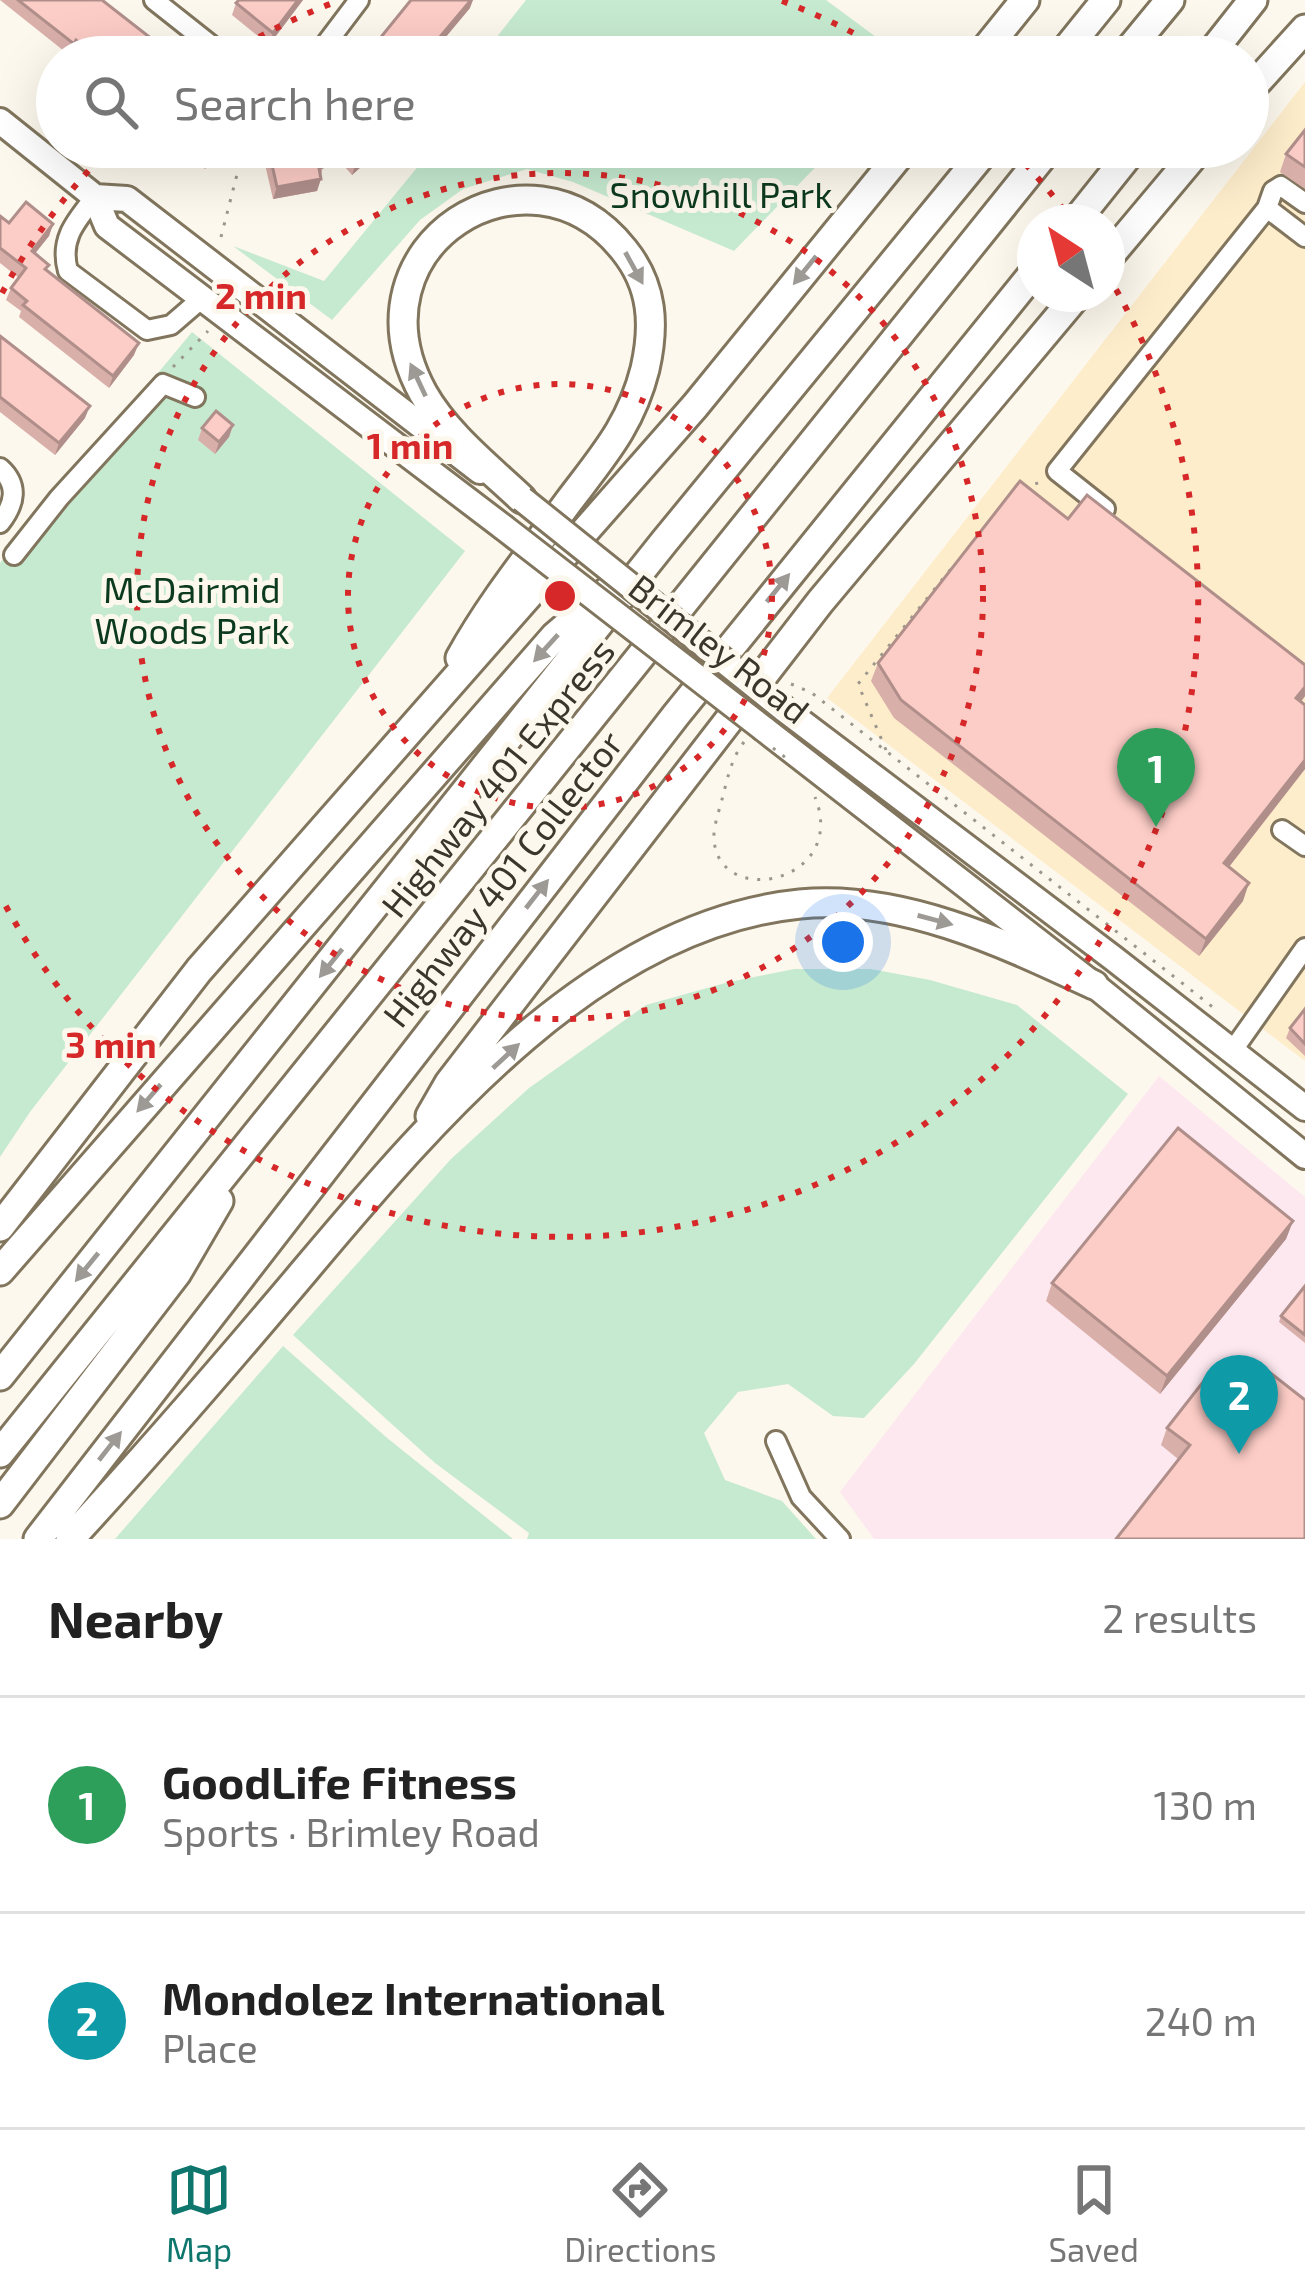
<!DOCTYPE html>
<html lang="en">
<head>
<meta charset="utf-8">
<style>
	body { margin:0; font-family:"Exo 2",sans-serif; background:#f2f2f2; color:#222 }
	.compass { position:absolute; left:1017px; top:204px; width:108px; height:108px; border-radius:50%; background:#fff; box-shadow:0 12px 48px #0002; rotate:324deg }
	.you { position:absolute; left:843px; top:942px; width:42px; height:42px; margin:-30px; border:9px solid #fff; border-radius:50%; background:#1a73e8; box-shadow:0 0 0 18px #1a73e833 }
	.badge { display:grid; place-items:center; width:78px; height:78px; border-radius:50%; background:#0f766e; color:#fff; font-size:39px; font-weight:700 }
	.pin { position:absolute; translate:-50% -99px; filter:drop-shadow(0 3px 6px #0008) }
	.pin::after { content:''; position:absolute; top:63px; width:42px; height:36px; background:inherit; clip-path:polygon(0 0,100% 0,50% 100%) }
	.list { margin:0; padding:0; list-style:none }
	h2 { display:flex; justify-content:space-between; align-items:center; height:156px; margin:0; padding:0 48px; font-size:51px }
	h2 small { font-size:39px; font-weight:400; color:#767676 }
	.list li { display:grid; grid-template-columns:78px 1fr auto; gap:36px; align-items:center; box-sizing:border-box; height:216px; padding:0 48px; border-top:3px solid #e0e0e0 }
	.list b { display:block; font-size:45px; white-space:nowrap }
	.list p { margin:0; font-size:39px; white-space:nowrap; color:#767676 }
	.list em { font-size:39px; font-style:normal; color:#767676 }
	.icon { flex:none; width:66px; height:66px; fill:none; stroke:currentColor; stroke-width:2; stroke-linecap:round; stroke-linejoin:round }
	.map { position:relative; flex:none; width:1305px; height:1539px; overflow:hidden }
	.search { position:absolute; background:#fff; box-shadow:0 12px 48px #0002; left:36px; right:36px; top:36px; height:132px; display:flex; align-items:center; gap:30px; box-sizing:border-box; padding:0 42px; border-radius:66px; color:#767676; font-size:45px }
	.sheet { height:588px; background:#fff }
	nav { display:flex; justify-content:space-around; align-items:center; box-sizing:border-box; height:168px; border-top:3px solid #e0e0e0; background:#fff; font-size:33px; color:#767676 }
	nav a { display:grid; justify-items:center; gap:6px }
	nav .on { color:#0f766e }
	.map>svg:first-child { display:block }
	.built { fill:#feedcb }
	.industrial { fill:#fde8f0 }
	.green { fill:#c6ead0 }
	.lines { fill:none; stroke-linecap:round; stroke-linejoin:round }
	.minor-casing { stroke:#81755d; stroke-width:24 }
	.major-casing { stroke:#81755d; stroke-width:30 }
	.highway-casing { stroke:#81755d; stroke-width:33 }
	.path { stroke:#9c978c; stroke-width:3; stroke-dasharray:3 9; stroke-linecap:butt }
	.minor { stroke:#fff; stroke-width:18 }
	.major { stroke:#fff; stroke-width:24 }
	.highway { stroke:#fff; stroke-width:27 }
	.major-bridge-casing { stroke:#81755d; stroke-width:30; stroke-linecap:butt }
	.path-bridge { stroke:#9c978c; stroke-width:3; stroke-dasharray:3 9; stroke-linecap:butt }
	.major-bridge { stroke:#fff; stroke-width:24 }
	.wall { fill:#d9afaa }
	.shaded-wall { fill:#b08f8b }
	.building { fill:#fcccc6; stroke:#b08f8b; stroke-width:3 }
	.oneway { fill:#9d9a95 }
	.ring { fill:none; stroke:#d62828; stroke-width:6; stroke-dasharray:6 12 }
	.labels { text-anchor:middle; stroke-width:10; stroke-linejoin:round; paint-order:stroke }
	.park-label { font-size:36px; fill:#0c3a20; stroke:#fdf8ed }
	.street-label { font-size:36px; fill:#3b362b; stroke:#fdf8ed }
	.centre { fill:#d62828; stroke:#fdf8ed; stroke-width:6 }
	.ring-label { font-size:36px; text-anchor:middle; font-weight:bold; fill:#d62828; stroke:#fdf8ed; stroke-width:10; stroke-linejoin:round; paint-order:stroke }
</style>
</head>
<body>
<div class="map">
<svg width="1305" height="1539" viewBox="0 0 1305 1539">
	<rect width="100%" height="100%" fill="#fdf8ed"/>
	<path class="built" d="M1305,82V1061L827,698Z"/>
	<path class="industrial" d="M1159,1076L1305,1197V1539H874L840,1492Z"/>
	<path class="green" d="M526,0H826L903,57H481Z
		M426,147H835L734,251L573,182L527,169L463,189L420,220L332,320L233,246L324,281L429,153Z
		M192,332L465,551L30,1112L0,1157V563Z
		M794,969H871L930,980L1017,1005L1128,1094L914,1364L864,1418L833,1416L788,1384L738,1392L704,1433L725,1480L782,1501L816,1539H527L529,1533L435,1463L293,1335L451,1159L529,1088L646,1005L729,982Z
		M283,1346L386,1437L513,1539H115Z"/>
	<g class="lines">
		<g class="minor-casing">
			<path id="minor" d="M154,0L226,57
				M316,57L359,0
				M95,197C76,221 59,239 68,271L147,330L171,325L200,300
				M1267,208L1273,191L1281,186L1305,203
				M0,468C19,485 15,504 0,523
				M1105,509L1057,471L1267,208L1305,237
				M14,555L59,498L163,384L195,397
				M1282,830L1305,846
				M1233,1050L1305,948
				M776,1441L801,1497L840,1539"/>
		</g>
		<g class="major-casing">
			<path id="major" d="M0,121L95,197L107,226L503,527
				M95,197L127,199L480,471
				M784,709L1113,958L1305,1108
				M764,729L1094,985L1305,1156"/>
		</g>
		<g class="highway-casing">
			<path id="highway" d="M979,57L1025,0
				M1060,57L1106,0
				M1123,57L1170,0
				M1208,57L1253,0
				M1248,92L1305,29
				M1075,222L1135,147
				M1107,259L1201,147
				M460,658C491,602 531,553 569,501C603,456 631,425 645,369C655,325 653,286 624,250C529,130 342,245 423,393C446,434 488,467 522,499
				M430,1116L449,1083L820,602L1078,294
				M0,1227L199,970L695,406L906,147
				M0,1271L555,636L616,584
				M0,1376L664,542L988,147
				M0,1453L1050,147
				M0,1504L177,1273L219,1201
				M38,1539L676,715L1035,271
				M70,1539C140,1463 207,1386 274,1307C408,1150 579,926 800,904C901,894 1006,944 1094,985"/>
		</g>
		<path class="path" d="M221,237L244,147
			M173,367L208,331
			M1024,488L1043,481
			M791,684L812,693L1219,1012
			M744,742C730,760 727,782 721,803C718,814 713,829 714,840C720,910 849,882 815,797
			M886,750L858,684L954,565"/>
		<use href="#minor" class="minor"/>
		<use href="#major" class="major"/>
		<use href="#highway" class="highway"/>
		<g class="major-bridge-casing">
			<path id="major-bridge" d="M522,499L784,709
				M503,527L764,729"/>
		</g>
		<path class="path-bridge" d="M773,748L790,761"/>
		<use href="#major-bridge" class="major-bridge"/>
	</g>
	<path class="wall" d="M0,0H102L175,57H78L72,52L69,55Z
		M303,0L269,45L232,15L236,3Z
		M470,8L429,57H386L376,49L381,37Z
		M1305,130V189L1280,172L1286,154Z
		M177,147H222L205,169Z
		M261,147H320L323,167L317,191L273,199Z
		M327,147H383L352,175Z
		M0,216L9,223L53,224L49,236L35,254L47,271L134,355L109,388L19,317L21,311L6,300L11,288L19,278L0,263Z
		M0,336L85,418L55,455L0,412Z
		M233,425L229,437L215,454L198,440L202,428Z
		M1068,519L1305,696L1301,702L1305,769L1229,867L1243,901L1199,956L894,718L871,681L878,663Z
		M1305,1009V1056L1286,1038L1290,1028Z
		M1293,1221L1286,1239L1160,1394L1046,1301L1052,1283Z
		M1305,1286V1343L1279,1322L1281,1316Z
		M1232,1390L1178,1459L1161,1445L1167,1428Z"/>
	<path class="shaded-wall" d="M298,0H303L269,45L273,33Z
		M471,0H473L470,8L429,57H423Z
		M217,147H222L205,169L209,157Z
		M374,147H383L352,175L356,163Z
		M321,179L317,191L273,199L277,187Z
		M53,224L49,236L27,263L32,251Z
		M139,343L134,355L109,388L113,376Z
		M90,406L85,418L55,455L59,443Z
		M233,425L229,437L215,454L219,442Z
		M1305,687V696L1290,716L1296,698Z
		M1305,760V769L1218,881L1224,863Z
		M1249,883L1243,901L1199,956L1206,939Z
		M1293,1221L1286,1239L1160,1394L1167,1376Z"/>
	<path class="building" d="M18,0H102L175,57H98L76,40L74,44Z
		M239,0H298L273,33L236,3Z
		M411,0H471L423,57H405L381,37Z
		M1305,130V167L1286,154Z
		M196,147H217L209,157Z
		M268,147H320L323,167L319,168L321,179L277,187Z
		M342,147H374L356,163Z
		M26,202L53,224L32,251L49,265L45,269L139,343L113,376L23,305L27,301L11,288L26,268L0,248V216L9,223Z
		M0,336L90,406L59,443L0,397Z
		M216,411L233,425L219,442L202,428Z
		M1020,481L1068,519L1087,495L1305,665V687L1296,698L1305,705V760L1224,863L1249,883L1206,939L901,700L878,663Z
		M1305,1009V1044L1290,1028Z
		M1178,1128L1293,1221L1167,1376L1052,1283Z
		M1305,1286V1335L1281,1316Z
		M1255,1361L1305,1400V1539H1116L1190,1445L1167,1428L1210,1373L1232,1390Z"/>
	<defs><path id="oneway-solid" d="M-6-.8H1V-3.2L6.5 0L1 3.2V.8H-6Z" transform="scale(3)"/></defs>
	<g class="oneway">
		<use href="#oneway-solid" transform="translate(634 268) rotate(61)"/>
		<use href="#oneway-solid" transform="translate(805 270) rotate(129)"/>
		<use href="#oneway-solid" transform="translate(418 380) rotate(-115)"/>
		<use href="#oneway-solid" transform="translate(778 588) rotate(-51)"/>
		<use href="#oneway-solid" transform="translate(546 648) rotate(132)"/>
		<use href="#oneway-solid" transform="translate(537 894) rotate(-52)"/>
		<use href="#oneway-solid" transform="translate(935 920) rotate(15)"/>
		<use href="#oneway-solid" transform="translate(331 963) rotate(129)"/>
		<use href="#oneway-solid" transform="translate(506 1056) rotate(-43)"/>
		<use href="#oneway-solid" transform="translate(149 1098) rotate(131)"/>
		<use href="#oneway-solid" transform="translate(87 1267) rotate(129)"/>
		<use href="#oneway-solid" transform="translate(110 1446) rotate(-52)"/>
	</g>
	<g class="ring">
		<circle cx="560" cy="596" r="212"/>
		<circle cx="560" cy="596" r="423"/>
		<path d="M2 293A635 635 0 0 1 107 151M228 55A635 635 0 0 1 338 1M782 1A635 635 0 0 1 892 55M1013 151A635 635 0 0 1 1070 218M1107 274A635 635 0 1 1 2 899"/>
	</g>
	<g class="labels">
		<g class="park-label">
			<text x="721" y="208">Snowhill Park</text>
			<text x="192" y="603">McDairmid<tspan x="192" dy="41">Woods Park</tspan></text>
		</g>
		<g class="street-label">
			<text transform="translate(719 649) rotate(38)" y="13">Brimley Road</text>
			<text transform="translate(498 778) rotate(-51)" y="13">Highway 401 Express</text>
			<text transform="translate(503 879) rotate(-52)" y="13">Highway 401 Collector</text>
		</g>
	</g>
	<circle cx="560" cy="596" r="18" class="centre"/>
	<g class="ring-label">
		<text x="261" y="309">2 min</text>
		<text x="410" y="459">1 min</text>
		<text x="111" y="1058">3 min</text>
	</g>
</svg>
<svg class="compass" viewBox="-18 -18 36 36"><path d="M0-13l5 13h-10z" fill="#e53935"/><path d="M0 13l5-13h-10z" fill="#767676"/></svg>
<div class="you"></div>
<div class="pin badge" style="left:1156px;top:827px;background:#2e9e5b">1</div>
<div class="pin badge" style="left:1239px;top:1454px;background:#0f9aa8">2</div>
<div class="search"><svg class="icon" aria-label="search" viewBox="0 0 24 24"><circle cx="10" cy="10" r="6"/><path d="M15 15l6 6"/></svg>Search here</div>
</div>
<section class="sheet">
<h2>Nearby<small>2 results</small></h2>
<ul class="list">
<li><span class="badge" style="background:#2e9e5b">1</span><div><b>GoodLife Fitness</b><p>Sports · Brimley Road</p></div><em>130 m</em></li>
<li><span class="badge" style="background:#0f9aa8">2</span><div><b>Mondolez International</b><p>Place</p></div><em>240 m</em></li>
</ul>
</section>
<nav>
<a class="on"><svg class="icon" aria-label="map" viewBox="0 0 24 24"><path d="M3 6l6-2 6 2 6-2v14l-6 2-6-2-6 2zM9 4v14M15 6v14"/></svg>Map</a>
<a><svg class="icon" aria-label="directions" viewBox="0 0 24 24"><path d="M12 3l9 9-9 9-9-9zM9 14v-3h6M13 9l2 2-2 2"/></svg>Directions</a>
<a><svg class="icon" aria-label="saved" viewBox="0 0 24 24"><path d="M7 4h10v16l-5-4-5 4z"/></svg>Saved</a>
</nav>
</body>
</html>
